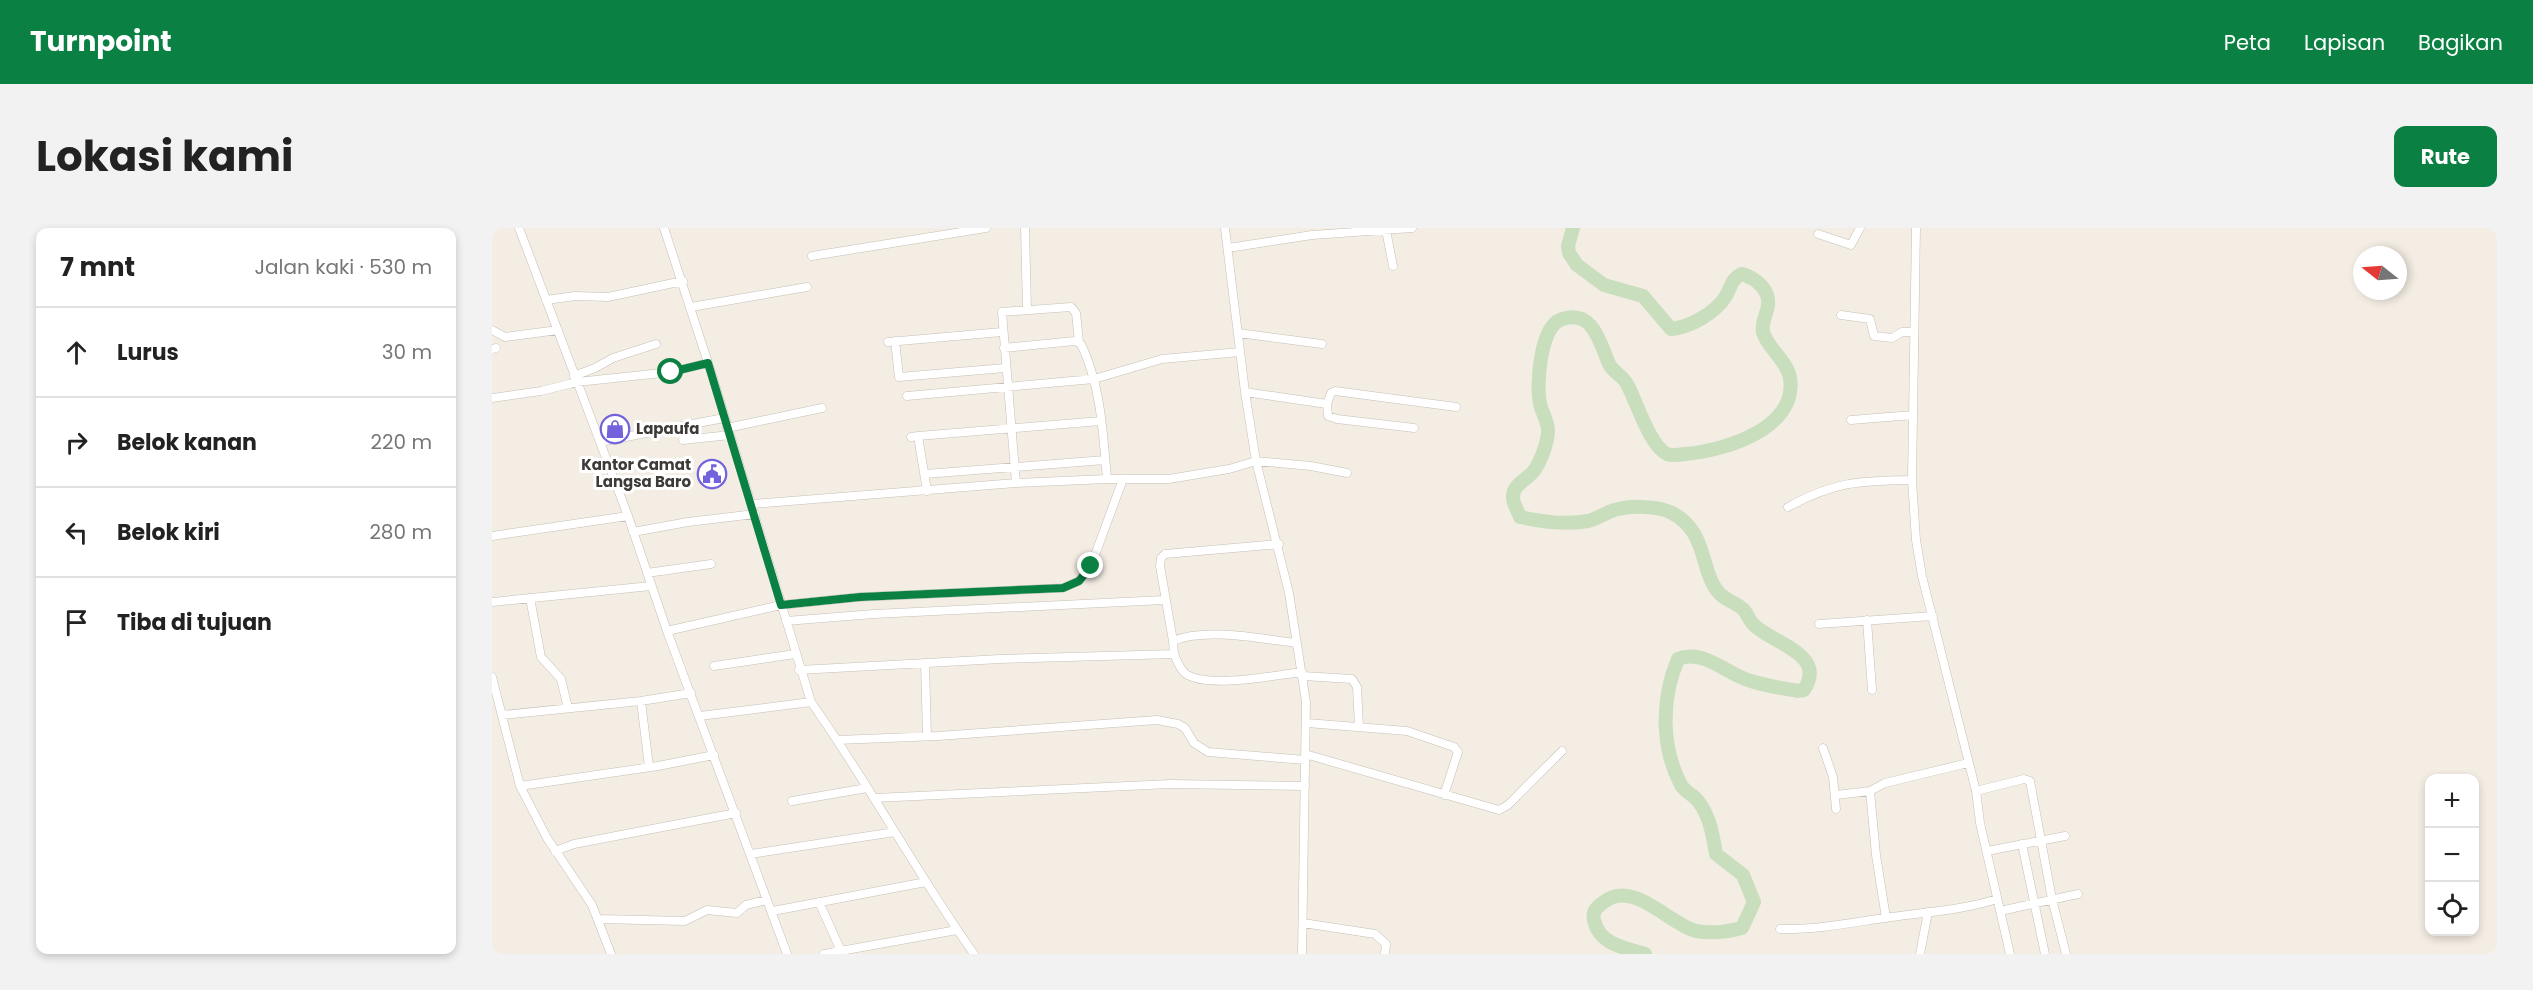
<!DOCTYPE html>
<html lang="id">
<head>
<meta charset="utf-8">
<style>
	body { margin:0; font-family:Poppins,sans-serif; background:#f2f2f2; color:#222 }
	.controls { position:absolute; right:18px; bottom:18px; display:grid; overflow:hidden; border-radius:12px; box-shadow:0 3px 9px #0003 }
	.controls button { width:54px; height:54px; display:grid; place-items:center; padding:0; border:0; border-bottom:2px solid #e0e0e0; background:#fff; color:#222; font:30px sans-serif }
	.compass { position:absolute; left:1861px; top:18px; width:54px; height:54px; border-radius:50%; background:#fff; box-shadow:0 3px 9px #0003; rotate:287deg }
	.stop { position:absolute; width:18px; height:18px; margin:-14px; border:4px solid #0b8043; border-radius:50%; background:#fff }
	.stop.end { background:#0b8043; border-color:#fff; box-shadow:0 2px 6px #0008 }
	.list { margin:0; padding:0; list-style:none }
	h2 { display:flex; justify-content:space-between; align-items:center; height:78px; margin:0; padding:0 24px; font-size:26px }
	h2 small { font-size:20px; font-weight:400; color:#767676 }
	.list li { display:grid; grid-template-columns:39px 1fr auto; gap:18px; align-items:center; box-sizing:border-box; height:90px; padding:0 24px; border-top:2px solid #e0e0e0 }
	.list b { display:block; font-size:22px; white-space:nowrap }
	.list em { font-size:20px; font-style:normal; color:#767676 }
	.icon { flex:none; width:33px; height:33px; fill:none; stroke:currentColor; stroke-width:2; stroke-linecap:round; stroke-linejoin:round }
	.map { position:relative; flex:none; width:2005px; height:726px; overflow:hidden; border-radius:12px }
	header { display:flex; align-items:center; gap:36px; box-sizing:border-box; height:84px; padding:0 30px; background:#0b8043; color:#fff }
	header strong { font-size:28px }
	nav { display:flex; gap:33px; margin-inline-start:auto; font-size:21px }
	.intro { display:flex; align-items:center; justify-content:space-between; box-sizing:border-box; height:144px; padding:0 36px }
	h1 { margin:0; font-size:42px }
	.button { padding:15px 27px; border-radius:12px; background:#0b8043; color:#fff; font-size:21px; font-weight:700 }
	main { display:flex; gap:36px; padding:0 36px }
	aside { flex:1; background:#fff; border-radius:12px; box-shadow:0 3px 9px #0003 }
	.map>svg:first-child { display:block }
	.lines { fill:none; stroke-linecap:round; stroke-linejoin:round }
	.river { stroke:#c9debd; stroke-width:14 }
	.minor-casing { stroke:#c5bfb6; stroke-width:9 }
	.minor { stroke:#fff; stroke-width:8 }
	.route { stroke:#0b8043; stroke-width:8 }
	.labels { text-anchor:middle; stroke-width:6; stroke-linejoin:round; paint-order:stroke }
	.poi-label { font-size:15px; font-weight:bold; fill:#3d3a37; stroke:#fff; text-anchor:start }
</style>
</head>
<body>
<header>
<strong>Turnpoint</strong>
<nav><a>Peta</a><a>Lapisan</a><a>Bagikan</a></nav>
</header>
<div class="intro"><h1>Lokasi kami</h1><a class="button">Rute</a></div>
<main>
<aside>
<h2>7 mnt<small>Jalan kaki · 530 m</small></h2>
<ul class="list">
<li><svg class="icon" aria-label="ahead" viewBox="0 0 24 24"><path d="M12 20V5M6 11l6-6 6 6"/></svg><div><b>Lurus</b></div><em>30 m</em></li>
<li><svg class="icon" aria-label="right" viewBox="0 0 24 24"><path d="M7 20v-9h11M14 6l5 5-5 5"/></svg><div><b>Belok kanan</b></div><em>220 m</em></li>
<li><svg class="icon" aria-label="left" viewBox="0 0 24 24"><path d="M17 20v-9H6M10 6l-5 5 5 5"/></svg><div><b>Belok kiri</b></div><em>280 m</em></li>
<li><svg class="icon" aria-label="arrive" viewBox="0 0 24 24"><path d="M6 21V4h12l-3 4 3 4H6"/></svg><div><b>Tiba di tujuan</b></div></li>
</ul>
</aside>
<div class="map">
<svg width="2005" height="726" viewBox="0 0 2005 726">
	<rect width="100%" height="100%" fill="#f4ede4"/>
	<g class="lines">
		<path class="river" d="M1081,0L1076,18L1077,25L1085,37L1112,57L1151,68L1179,101C1199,99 1223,85 1234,68C1239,59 1240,50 1250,46C1263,50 1278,61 1276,77C1275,86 1269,95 1271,104C1275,120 1295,132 1298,150C1306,201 1231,223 1193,226C1187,227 1180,228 1175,226C1157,217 1145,174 1135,156C1131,148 1121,144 1117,136C1108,115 1101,79 1068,92C1048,100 1044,158 1048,176C1050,184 1056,194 1056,202C1056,215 1048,235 1041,244C1035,251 1021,257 1021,268C1020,274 1026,283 1028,289C1052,294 1073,297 1096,293C1104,291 1110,287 1117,284C1133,277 1165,277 1180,285C1217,304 1207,344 1228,366C1234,372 1244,375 1251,381C1255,385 1257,392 1261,396C1278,415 1336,425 1312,462L1305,463C1290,460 1274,458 1259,453C1236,447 1211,420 1186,431C1169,471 1169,519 1189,557C1193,564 1202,567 1206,573C1218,588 1221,608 1224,626L1251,647L1262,674L1250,700C1235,704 1220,706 1204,703C1177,696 1141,651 1112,674C1105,679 1100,683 1102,692C1107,716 1132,720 1153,726"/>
		<g class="minor-casing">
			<path id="minor" d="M27,0L136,288L175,403L295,726
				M172,0L221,150L319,474C377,556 424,644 482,726
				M533,0L535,81
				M733,0L753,164L764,233L797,365L814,474L810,726
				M1424,0L1420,252L1424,312L1430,348L1484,563L1488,595L1518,726
				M894,2L901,38
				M1326,6L1359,17L1368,0
				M736,20L820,7L920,0
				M320,28L494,0
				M54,72L83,68L116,69L191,53
				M199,79L315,59
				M1349,87L1378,91L1382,108L1400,110L1410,104H1421
				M0,102L13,109L66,102
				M746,105L830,116
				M403,113L407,149L513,140
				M396,114L510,104
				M512,120L583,113L589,116C609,157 611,206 615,251
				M0,121L4,120
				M82,148L103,140L121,130L164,116
				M753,164L835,176
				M415,168L602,151L670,131L748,124
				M0,170L49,163L85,154L179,144L216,135
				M1359,192L1421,187
				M235,200L330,180
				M922,200L845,191L836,188L835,176L839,165L843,163L964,179
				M426,208L609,193
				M419,209L426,208L435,263
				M191,212L238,207
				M108,214L232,190
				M433,246L613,232
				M524,255L510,84L579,79L584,85L587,114
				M260,276L524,255L615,251H677L737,241L764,233L819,238L855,245
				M1296,279C1344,253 1367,253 1420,252
				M141,304L196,294L263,286
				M0,308L136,288
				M155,345L219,336
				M38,370L49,429L69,451L76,480
				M0,374L159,358
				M1375,392L1380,462
				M294,393L382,386L672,372
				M1327,396L1441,388
				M175,403L289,377L368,369L571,360L587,353L599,338L631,251
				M681,413L668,338L669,330L673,326L787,316
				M682,426C685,433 688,442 694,446C717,461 783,447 810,444
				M433,435L435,508
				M222,438L303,426
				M307,442L508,431L682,426L681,413C712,399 770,411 804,415
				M811,448L860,451L865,459L867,499
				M0,449L28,558L55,610L100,677L119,726
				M149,473L157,539
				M10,487L149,473L199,465
				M208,488L319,474
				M815,495L915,503L962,519L966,524L952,567
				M345,512L446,508L665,492L686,496L693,500L702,515L716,524L813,532
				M1331,520L1341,549L1344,581
				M813,526L1007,582L1016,577L1070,523
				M28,558L166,538L222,527
				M1378,563L1384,627L1394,690
				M1484,563L1532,551L1538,553L1560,671L1574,726
				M1344,567L1378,563L1393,555L1476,535
				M383,570L678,556L813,558
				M300,573L375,560
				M1530,616L1553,726
				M63,623L82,616L244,585
				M1495,623L1573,608
				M259,626L403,604
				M327,674L349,723
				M281,683L434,654
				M1508,683L1586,666
				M107,691L193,693L215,682L245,685L254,677L275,672
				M811,695L883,706L894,716L893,726
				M1288,701C1326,702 1362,694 1399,689C1435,684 1471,682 1505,671
				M332,726L465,702
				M1428,726L1436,684"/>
		</g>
		<use href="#minor" class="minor"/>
	</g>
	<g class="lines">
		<path class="route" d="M179,144L216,135L289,377L368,369L571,360L587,353L599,338"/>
	</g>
	<defs>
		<g id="shop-ring" transform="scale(1.5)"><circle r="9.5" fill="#fff" stroke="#7263dd" stroke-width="1.5"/><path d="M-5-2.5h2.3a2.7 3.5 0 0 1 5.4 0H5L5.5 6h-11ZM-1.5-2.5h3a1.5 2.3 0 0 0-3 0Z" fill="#7263dd"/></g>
		<g id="civic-ring" transform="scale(1.5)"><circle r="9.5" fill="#fff" stroke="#7263dd" stroke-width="1.5"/><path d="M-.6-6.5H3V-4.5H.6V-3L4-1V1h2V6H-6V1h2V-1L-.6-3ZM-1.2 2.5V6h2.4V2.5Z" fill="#7263dd"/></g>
	</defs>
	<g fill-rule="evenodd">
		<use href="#shop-ring" x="123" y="201"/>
		<use href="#civic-ring" x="220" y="246"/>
	</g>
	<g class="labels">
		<g class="poi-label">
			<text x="144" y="206">Lapaufa</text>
			<text x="199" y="242" text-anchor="end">Kantor Camat<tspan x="199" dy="17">Langsa Baro</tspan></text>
		</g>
	</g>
</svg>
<div class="controls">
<button>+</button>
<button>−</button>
<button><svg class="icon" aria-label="locate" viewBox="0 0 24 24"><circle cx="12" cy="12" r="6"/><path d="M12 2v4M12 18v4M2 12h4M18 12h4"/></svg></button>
</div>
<svg class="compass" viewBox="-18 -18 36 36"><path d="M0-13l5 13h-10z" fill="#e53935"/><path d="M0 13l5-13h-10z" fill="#767676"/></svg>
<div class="stop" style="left:179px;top:144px"></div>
<div class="stop end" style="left:599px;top:338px"></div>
</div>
</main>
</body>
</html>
